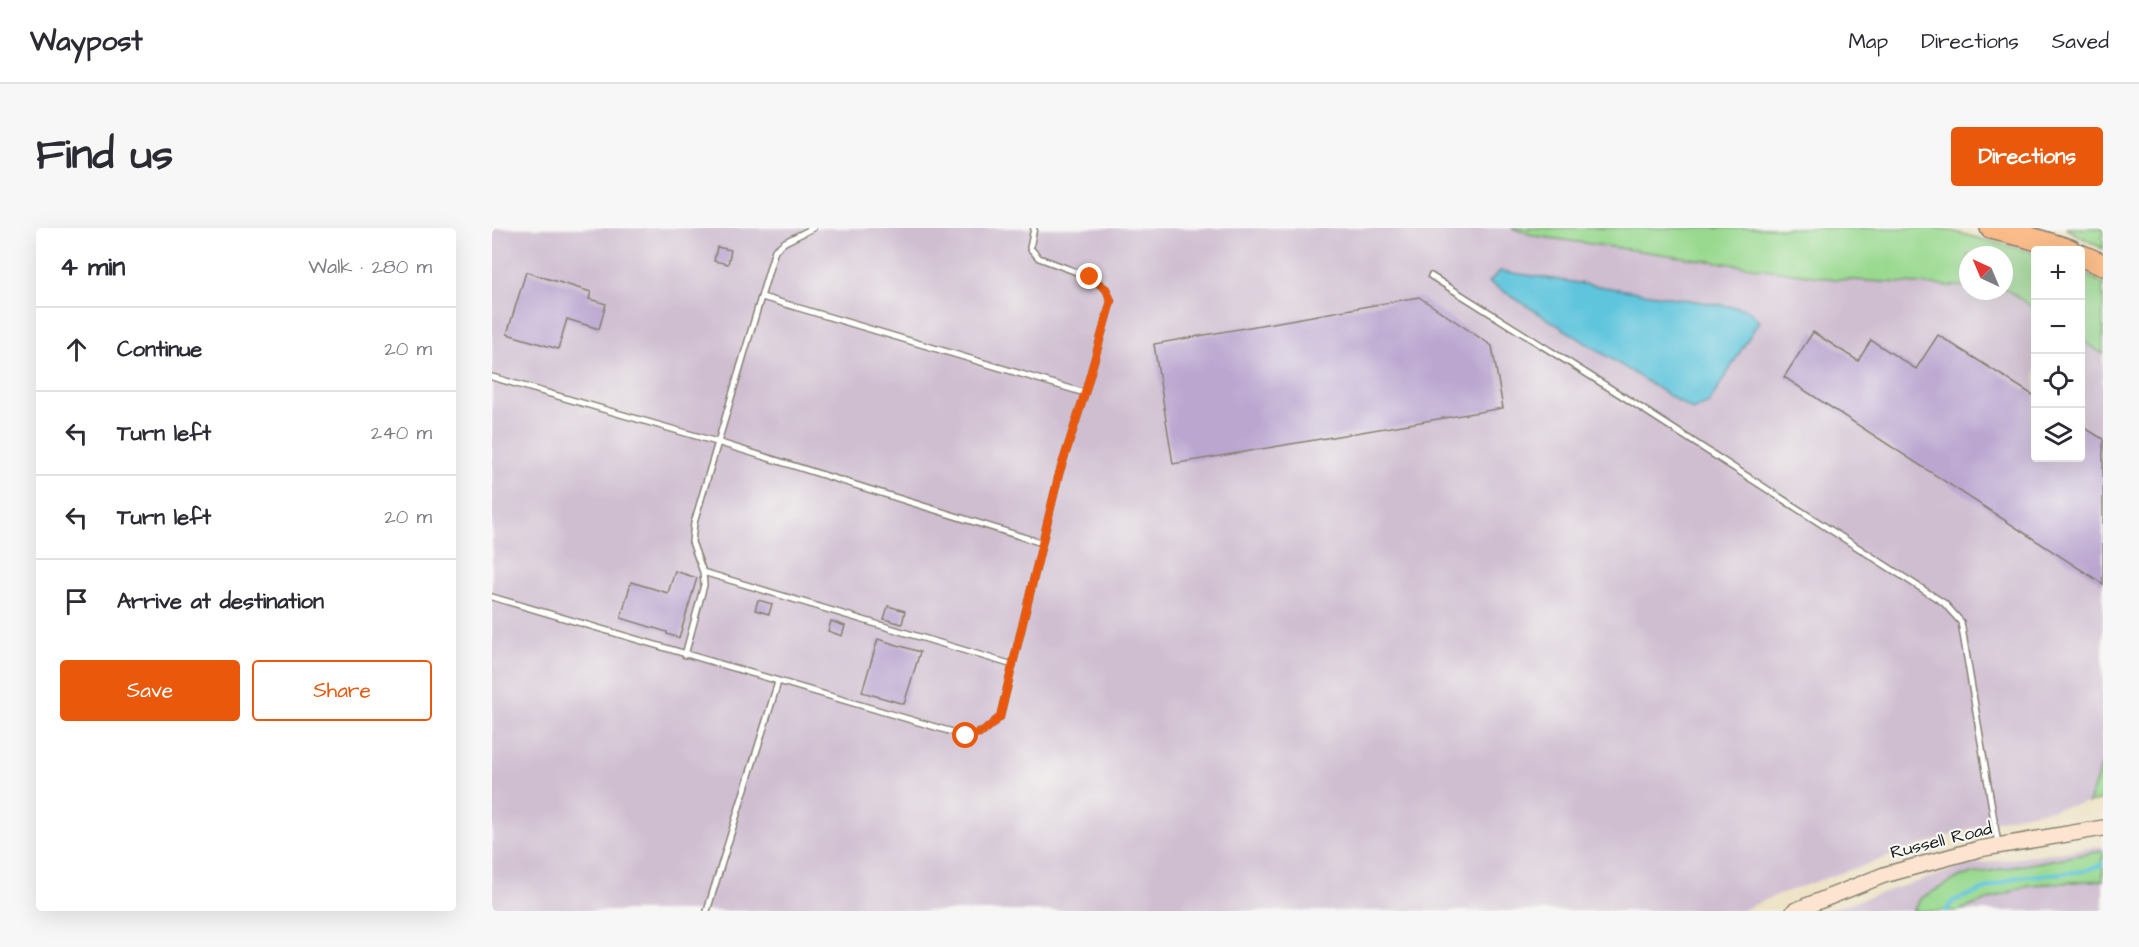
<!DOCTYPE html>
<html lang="en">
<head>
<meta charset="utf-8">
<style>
	body { margin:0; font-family:"Architects Daughter",sans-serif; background:#f7f7f7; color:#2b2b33 }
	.controls { position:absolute; right:18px; top:18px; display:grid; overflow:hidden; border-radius:6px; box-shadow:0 6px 24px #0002 }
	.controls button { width:54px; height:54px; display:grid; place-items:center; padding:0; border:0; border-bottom:2px solid #e1e1e2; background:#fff; color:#2b2b33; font:30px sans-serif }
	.compass { position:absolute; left:1467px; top:18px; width:54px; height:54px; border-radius:50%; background:#fff; box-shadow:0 6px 24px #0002; rotate:316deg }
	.stop { position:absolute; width:18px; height:18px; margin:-14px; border:4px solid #ea580c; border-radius:50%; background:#fff }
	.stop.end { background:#ea580c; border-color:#fff; box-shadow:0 2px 6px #0008 }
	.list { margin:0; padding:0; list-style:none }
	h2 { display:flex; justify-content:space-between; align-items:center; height:78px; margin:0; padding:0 24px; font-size:26px }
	h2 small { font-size:20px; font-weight:400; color:#7c7c81 }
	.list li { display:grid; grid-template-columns:39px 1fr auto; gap:18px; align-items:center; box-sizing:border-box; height:84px; padding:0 24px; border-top:2px solid #e1e1e2 }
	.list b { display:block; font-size:22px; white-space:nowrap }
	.list em { font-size:20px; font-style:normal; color:#7c7c81 }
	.actions { display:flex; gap:12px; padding:18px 24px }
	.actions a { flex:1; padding:14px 0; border:2px solid #ea580c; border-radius:6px; text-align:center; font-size:21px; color:#ea580c }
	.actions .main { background:#ea580c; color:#fff }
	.icon { flex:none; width:33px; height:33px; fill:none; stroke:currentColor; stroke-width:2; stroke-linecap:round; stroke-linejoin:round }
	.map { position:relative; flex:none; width:1611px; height:683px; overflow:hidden; border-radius:6px }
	header { display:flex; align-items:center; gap:36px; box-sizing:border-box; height:84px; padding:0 30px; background:#fff; border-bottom:2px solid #e1e1e2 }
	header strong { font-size:28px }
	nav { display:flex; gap:33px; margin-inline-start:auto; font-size:21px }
	.intro { display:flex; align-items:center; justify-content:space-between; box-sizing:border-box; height:144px; padding:0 36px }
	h1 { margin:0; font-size:42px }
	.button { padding:15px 27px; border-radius:6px; background:#ea580c; color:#fff; font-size:21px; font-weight:700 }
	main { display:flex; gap:36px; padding:0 36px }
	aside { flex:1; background:#fff; border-radius:6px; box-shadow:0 6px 24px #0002 }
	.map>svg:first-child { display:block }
	.industrial { fill:#cfbdd0 }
	.green { fill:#99d98f; stroke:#5a7a56; stroke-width:1.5 }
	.water { fill:#5fc5dd; stroke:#3e707c; stroke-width:1.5 }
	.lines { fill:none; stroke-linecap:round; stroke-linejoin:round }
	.stream { stroke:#5fc5dd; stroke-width:4 }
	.building { fill:#bba6d0 }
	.service-casing { stroke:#858071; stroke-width:8 }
	.secondary-casing { stroke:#858071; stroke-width:18 }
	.motorway-casing { stroke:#858071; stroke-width:24 }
	.service { stroke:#fff; stroke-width:5 }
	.secondary { stroke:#fde4d0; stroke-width:15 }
	.motorway { stroke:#f9bc8a; stroke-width:21 }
	.route { stroke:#ea580c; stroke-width:8 }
	.labels { text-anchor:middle; stroke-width:4.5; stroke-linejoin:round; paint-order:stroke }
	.street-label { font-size:18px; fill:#1c1c1c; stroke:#f6f6f2 }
</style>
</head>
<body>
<header>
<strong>Waypost</strong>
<nav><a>Map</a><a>Directions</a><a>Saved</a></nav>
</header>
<div class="intro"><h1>Find us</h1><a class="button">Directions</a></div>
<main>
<aside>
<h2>4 min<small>Walk · 280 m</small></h2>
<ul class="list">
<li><svg class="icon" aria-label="ahead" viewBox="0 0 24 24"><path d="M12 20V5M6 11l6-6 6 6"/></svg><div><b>Continue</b></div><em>20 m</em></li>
<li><svg class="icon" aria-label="left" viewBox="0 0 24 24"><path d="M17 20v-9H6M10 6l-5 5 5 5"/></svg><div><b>Turn left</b></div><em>240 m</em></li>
<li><svg class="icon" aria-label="left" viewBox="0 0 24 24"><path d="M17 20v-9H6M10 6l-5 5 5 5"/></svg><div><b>Turn left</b></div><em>20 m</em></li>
<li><svg class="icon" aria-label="arrive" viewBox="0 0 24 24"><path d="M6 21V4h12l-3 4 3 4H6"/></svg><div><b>Arrive at destination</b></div></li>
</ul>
<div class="actions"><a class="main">Save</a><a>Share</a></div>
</aside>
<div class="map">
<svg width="1611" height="683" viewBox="0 0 1611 683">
	<rect width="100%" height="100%" fill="#f6f6f2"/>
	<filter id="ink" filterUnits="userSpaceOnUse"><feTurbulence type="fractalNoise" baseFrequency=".0167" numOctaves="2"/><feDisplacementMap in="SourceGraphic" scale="12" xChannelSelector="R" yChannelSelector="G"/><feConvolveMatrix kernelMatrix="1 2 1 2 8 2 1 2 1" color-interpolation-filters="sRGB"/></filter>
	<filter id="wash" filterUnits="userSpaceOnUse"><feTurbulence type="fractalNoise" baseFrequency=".008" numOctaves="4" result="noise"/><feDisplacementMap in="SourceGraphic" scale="24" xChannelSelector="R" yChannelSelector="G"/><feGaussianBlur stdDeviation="1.35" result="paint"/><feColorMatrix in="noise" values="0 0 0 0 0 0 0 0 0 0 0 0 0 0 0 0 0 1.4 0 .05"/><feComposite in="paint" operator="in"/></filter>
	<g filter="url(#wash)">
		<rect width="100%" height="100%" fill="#eee3c6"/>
		<path class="industrial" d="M0,0H1019L1044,8L1343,51L1476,59V63L1515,62L1543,81L1544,230H1588L1589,111L1611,126V534L1596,575L1523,588L1474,602L1285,667L1248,683H0Z
			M1611,618V683H1333L1477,637Z"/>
		<path class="green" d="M1019,0H1448L1543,25V81L1515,62L1512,61V27H1476V59L1343,51L1044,8Z
			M1573,0H1611V21Z
			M1589,43L1611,56V126L1589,111Z
			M1611,534V572L1596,575Z
			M1611,623V652L1537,657L1466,683H1421L1429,670L1469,648Z"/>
		<path class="water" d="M1008,43L1255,81L1267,93L1217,175L1200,182L997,54Z"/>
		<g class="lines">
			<path class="stream" d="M1454,683L1461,673L1526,649L1593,643L1611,636"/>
		</g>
		<g id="blocks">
			<path class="building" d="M225,19L239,22L236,36L222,33Z
				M34,44L99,64L97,71L114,76L107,101L75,91L66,121L15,106Z
				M927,69L1000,118L1011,180L681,236L662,116Z
				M1321,104L1366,133L1379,112L1424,141L1446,107L1544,169V230H1588V197L1611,211V356L1292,149Z
				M183,343L205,350L187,410L175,406V404L129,390L139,354L176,365Z
				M266,372L280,376L277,386L263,382Z
				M396,378L413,383L410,396L392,391Z
				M339,393L353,398L350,408L336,403Z
				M386,411L428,424L412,476L370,464Z"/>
		</g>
	</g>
	<g filter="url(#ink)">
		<use href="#blocks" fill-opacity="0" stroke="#858071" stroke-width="1.5"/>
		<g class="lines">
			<g class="service-casing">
				<path id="service" d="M939,48L1132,169L1452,375L1469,394L1506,616
					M270,69L593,165
					M0,149L225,214L550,315
					M211,344L521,437
					M0,369L474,508L491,504L508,489L567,246L593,165L619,73L614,61L598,49L547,30L538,20L542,0
					M193,427L212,357L211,344L200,314L202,295L283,22L293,14L321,0
					M215,683L286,454"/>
			</g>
			<g class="secondary-casing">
				<path id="secondary" d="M1302,683L1392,647L1487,621L1611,600"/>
			</g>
			<g class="motorway-casing">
				<path id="motorway" d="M1499,0L1532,8L1578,22
					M1588,27L1611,37"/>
			</g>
			<use href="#service" class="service"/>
			<use href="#secondary" class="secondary"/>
			<use href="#motorway" class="motorway"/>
		</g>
	</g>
	<g class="lines" filter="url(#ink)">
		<path class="route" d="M474,508L491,504L508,489L567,246L593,165L619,73L614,61L598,49"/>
	</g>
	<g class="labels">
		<g class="street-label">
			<text transform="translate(1449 612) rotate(-14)" y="6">Russell Road</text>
		</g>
	</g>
</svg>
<div class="controls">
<button>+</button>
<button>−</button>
<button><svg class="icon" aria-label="locate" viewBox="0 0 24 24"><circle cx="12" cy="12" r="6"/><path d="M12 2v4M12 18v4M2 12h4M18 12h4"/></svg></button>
<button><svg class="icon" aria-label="layers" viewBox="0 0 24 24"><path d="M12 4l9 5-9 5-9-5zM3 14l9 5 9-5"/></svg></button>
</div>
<svg class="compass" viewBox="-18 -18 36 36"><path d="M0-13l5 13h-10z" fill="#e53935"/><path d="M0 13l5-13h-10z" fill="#7c7c81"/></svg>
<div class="stop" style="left:474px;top:508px"></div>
<div class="stop end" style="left:598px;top:49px"></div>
</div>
</main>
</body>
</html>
